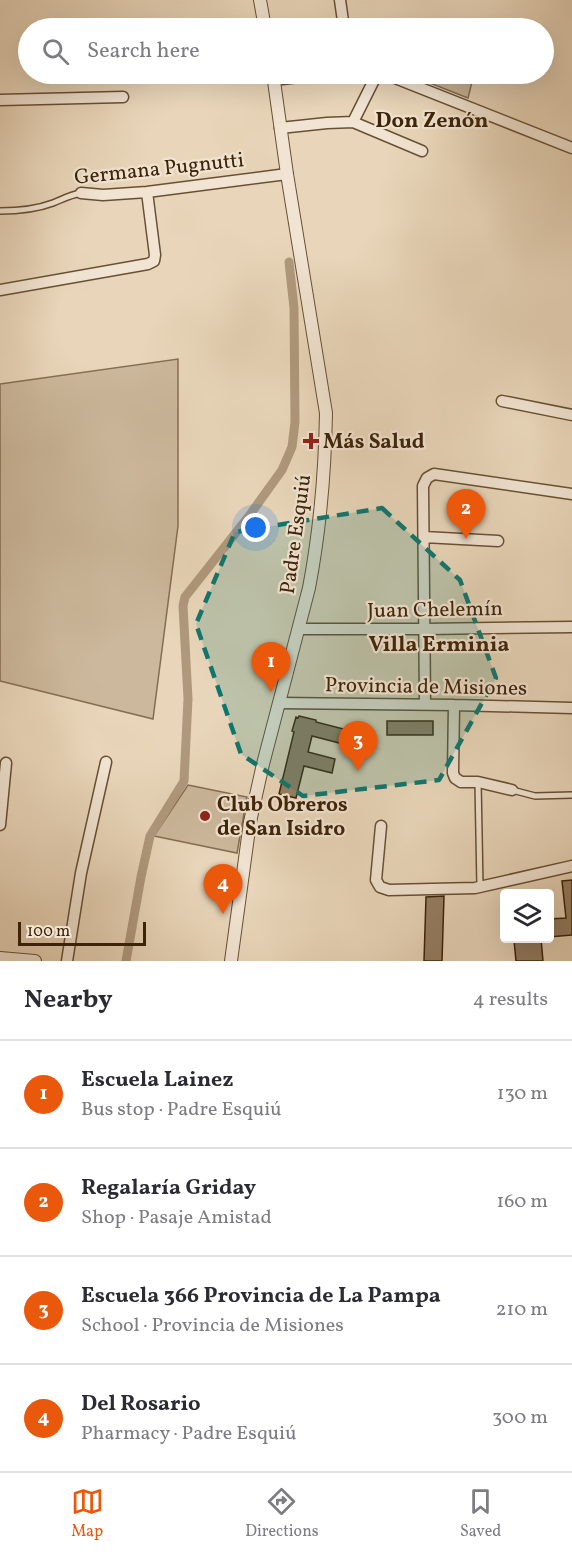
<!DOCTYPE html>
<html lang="en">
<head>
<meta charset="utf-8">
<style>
	body { margin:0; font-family:Vollkorn,serif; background:#f2f2f3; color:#2b2b33 }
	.controls { position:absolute; right:18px; bottom:18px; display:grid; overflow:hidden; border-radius:6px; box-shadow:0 6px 24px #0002 }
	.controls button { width:54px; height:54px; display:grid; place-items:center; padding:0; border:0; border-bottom:2px solid #e1e1e2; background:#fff; color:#2b2b33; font:30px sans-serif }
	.scale { position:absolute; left:18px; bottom:15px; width:128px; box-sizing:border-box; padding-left:6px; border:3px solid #3d2308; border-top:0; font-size:16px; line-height:21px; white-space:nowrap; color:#3d2308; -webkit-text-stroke:4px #f1e4d2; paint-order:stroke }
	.you { position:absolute; left:256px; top:528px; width:21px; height:21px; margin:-15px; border:4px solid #fff; border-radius:50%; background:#1a73e8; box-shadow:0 0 0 9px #1a73e833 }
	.badge { display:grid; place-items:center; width:39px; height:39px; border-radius:50%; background:#ea580c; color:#fff; font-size:20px; font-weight:700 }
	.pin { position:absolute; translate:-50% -50px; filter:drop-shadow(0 2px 3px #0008) }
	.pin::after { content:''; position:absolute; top:32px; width:21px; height:18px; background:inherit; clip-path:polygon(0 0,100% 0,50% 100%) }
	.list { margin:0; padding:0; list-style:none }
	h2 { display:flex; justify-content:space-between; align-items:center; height:78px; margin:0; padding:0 24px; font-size:26px }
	h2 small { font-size:20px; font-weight:400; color:#7c7c81 }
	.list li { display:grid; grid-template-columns:39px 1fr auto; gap:18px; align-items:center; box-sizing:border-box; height:108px; padding:0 24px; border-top:2px solid #e1e1e2 }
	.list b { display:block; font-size:22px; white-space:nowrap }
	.list p { margin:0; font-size:20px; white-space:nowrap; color:#7c7c81 }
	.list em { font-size:20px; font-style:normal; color:#7c7c81 }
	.icon { flex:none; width:33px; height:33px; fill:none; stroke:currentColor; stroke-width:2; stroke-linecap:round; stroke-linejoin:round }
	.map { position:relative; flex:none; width:572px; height:961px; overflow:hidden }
	.search { position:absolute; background:#fff; box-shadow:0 6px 24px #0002; left:18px; right:18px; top:18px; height:66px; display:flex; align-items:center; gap:15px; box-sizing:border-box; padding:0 21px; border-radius:33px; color:#7c7c81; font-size:22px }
	.sheet { height:510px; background:#fff }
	nav { display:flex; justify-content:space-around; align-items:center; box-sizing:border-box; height:84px; border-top:2px solid #e1e1e2; background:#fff; font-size:16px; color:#7c7c81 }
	nav a { display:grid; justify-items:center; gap:3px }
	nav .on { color:#ea580c }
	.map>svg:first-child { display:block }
	.green { fill:#ccb89c; stroke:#846e52; stroke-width:1.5 }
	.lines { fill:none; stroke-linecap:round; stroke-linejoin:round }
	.canal { stroke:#af997d; stroke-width:9 }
	.building { fill:#968065; stroke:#3d2308; stroke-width:1.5 }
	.service-casing { stroke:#685034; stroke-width:8 }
	.minor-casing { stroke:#685034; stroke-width:13 }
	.tertiary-casing { stroke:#685034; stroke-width:14 }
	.service { stroke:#f1e4d2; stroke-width:5 }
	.minor { stroke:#f1e4d2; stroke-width:10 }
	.tertiary { stroke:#f1e4d2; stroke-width:12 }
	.marked { fill:#0f766e; fill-opacity:0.2; stroke:#0f766e; stroke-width:4.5; stroke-dasharray:12 8; stroke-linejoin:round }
	.poi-dot { fill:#8f2418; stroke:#f1e4d2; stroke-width:2 }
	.labels { text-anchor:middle; stroke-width:4.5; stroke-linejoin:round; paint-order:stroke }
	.street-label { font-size:21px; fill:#3d2308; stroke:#f1e4d2 }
	.poi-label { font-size:21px; font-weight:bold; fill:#3d2308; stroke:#f1e4d2; text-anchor:start }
	.neighbourhood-label { font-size:22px; font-weight:bold; fill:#3d2308; stroke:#f1e4d2 }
</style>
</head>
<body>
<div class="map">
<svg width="572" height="961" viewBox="0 0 572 961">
	<rect width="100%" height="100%" fill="#e9d6ba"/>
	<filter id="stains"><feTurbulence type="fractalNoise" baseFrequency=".00333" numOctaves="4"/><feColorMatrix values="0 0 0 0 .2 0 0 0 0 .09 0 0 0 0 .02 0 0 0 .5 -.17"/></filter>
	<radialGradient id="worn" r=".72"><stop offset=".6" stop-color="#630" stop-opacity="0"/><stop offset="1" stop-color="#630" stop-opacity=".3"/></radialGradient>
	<path class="green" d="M407,74H474L468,98Z
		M178,359V526L153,719L0,681V384Z
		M188,785L247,797L237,853L154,836Z"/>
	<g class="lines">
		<path class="canal" d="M126,961L141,877L150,836L184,781L188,699L183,606L185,597L249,516L282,470L292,447L295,422L294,308L289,262"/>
	</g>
	<path class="building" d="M299,716L316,720V722L355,732L356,726L368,729L364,744L348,740L347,745L312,736L308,752L335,759L332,773L304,766L296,798L279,794L294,732L292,731L296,717L298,718Z
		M387,721H433V735H387Z
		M572,880V935L549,937V919L566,918L562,881Z
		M444,896L442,961H424L426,897Z
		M527,939H541L543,961H516L514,940Z"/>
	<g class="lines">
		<g class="service-casing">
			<path id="service" d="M0,211C17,211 37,209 53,203C63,199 70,195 81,193
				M478,782L480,887
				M512,790L535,796L572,795"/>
		</g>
		<g class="minor-casing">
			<path id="minor" d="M340,0L344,28
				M385,74L572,148
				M274,80L323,74
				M0,100L123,97
				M353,122L377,74
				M280,128L327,123L353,122L422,151
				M81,193L103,195L147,192L287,174
				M0,290L148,264L154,261L155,255L147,192
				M502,401L572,415
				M424,537L498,541
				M299,629H425L572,627
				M279,703L454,705L572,708
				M425,704L423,486L427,478L434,474L572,494
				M454,705L453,773L455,778L461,782H478L512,790
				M0,825L6,763
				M381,826L376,880L380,887L389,890L475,888L572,866
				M67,961L81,873L106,762"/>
		</g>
		<g class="tertiary-casing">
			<path id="tertiary" d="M260,0L265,28
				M0,958L35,961
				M231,961L250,822L263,764L309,588C320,530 325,472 326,413L287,174L273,74"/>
		</g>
		<use href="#service" class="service"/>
		<use href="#minor" class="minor"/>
		<use href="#tertiary" class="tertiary"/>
	</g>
	<path class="marked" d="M382,508L460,580L496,678L439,780L303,796L241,754L196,624L235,532Z"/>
	<g class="poi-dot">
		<path d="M308 432h6v6h6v6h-6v6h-6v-6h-6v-6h6z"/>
		<circle cx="205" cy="816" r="6"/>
	</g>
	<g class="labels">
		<g class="street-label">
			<text transform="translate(159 168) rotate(-6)" y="7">Germana Pugnutti</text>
			<text transform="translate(295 534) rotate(-82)" y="7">Padre Esquiú</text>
			<text transform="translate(435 609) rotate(-1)" y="7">Juan Chelemín</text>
			<text transform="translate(426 686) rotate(1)" y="7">Provincia de Misiones</text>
		</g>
		<g class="poi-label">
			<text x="323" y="448">Más Salud</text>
			<text x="217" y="811">Club Obreros<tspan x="217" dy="24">de San Isidro</tspan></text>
		</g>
		<g class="neighbourhood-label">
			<text x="432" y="127">Don Zenón</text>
			<text x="439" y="651">Villa Erminia</text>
		</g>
	</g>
	<rect width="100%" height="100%" filter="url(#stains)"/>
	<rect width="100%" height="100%" fill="url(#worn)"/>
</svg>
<div class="controls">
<button><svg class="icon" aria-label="layers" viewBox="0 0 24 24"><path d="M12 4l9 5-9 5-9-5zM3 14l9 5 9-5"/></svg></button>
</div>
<div class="scale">100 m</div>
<div class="you"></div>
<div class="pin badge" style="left:271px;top:692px">1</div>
<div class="pin badge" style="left:466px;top:539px">2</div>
<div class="pin badge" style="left:358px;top:771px">3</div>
<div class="pin badge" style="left:223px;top:914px">4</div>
<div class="search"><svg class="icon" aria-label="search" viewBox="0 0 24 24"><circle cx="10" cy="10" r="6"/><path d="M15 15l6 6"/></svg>Search here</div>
</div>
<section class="sheet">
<h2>Nearby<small>4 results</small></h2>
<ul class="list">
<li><span class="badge">1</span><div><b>Escuela Lainez</b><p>Bus stop · Padre Esquiú</p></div><em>130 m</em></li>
<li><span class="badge">2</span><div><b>Regalaría Griday</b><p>Shop · Pasaje Amistad</p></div><em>160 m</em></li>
<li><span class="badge">3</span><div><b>Escuela 366 Provincia de La Pampa</b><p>School · Provincia de Misiones</p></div><em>210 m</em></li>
<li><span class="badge">4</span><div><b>Del Rosario</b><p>Pharmacy · Padre Esquiú</p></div><em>300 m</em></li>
</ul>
</section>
<nav>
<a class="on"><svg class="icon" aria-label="map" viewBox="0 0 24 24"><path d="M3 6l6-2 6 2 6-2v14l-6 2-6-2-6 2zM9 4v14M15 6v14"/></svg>Map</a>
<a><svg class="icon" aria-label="directions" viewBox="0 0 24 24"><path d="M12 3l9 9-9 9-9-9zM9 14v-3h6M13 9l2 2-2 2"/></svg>Directions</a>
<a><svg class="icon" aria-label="saved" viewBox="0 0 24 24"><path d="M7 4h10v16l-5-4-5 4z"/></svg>Saved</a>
</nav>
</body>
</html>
